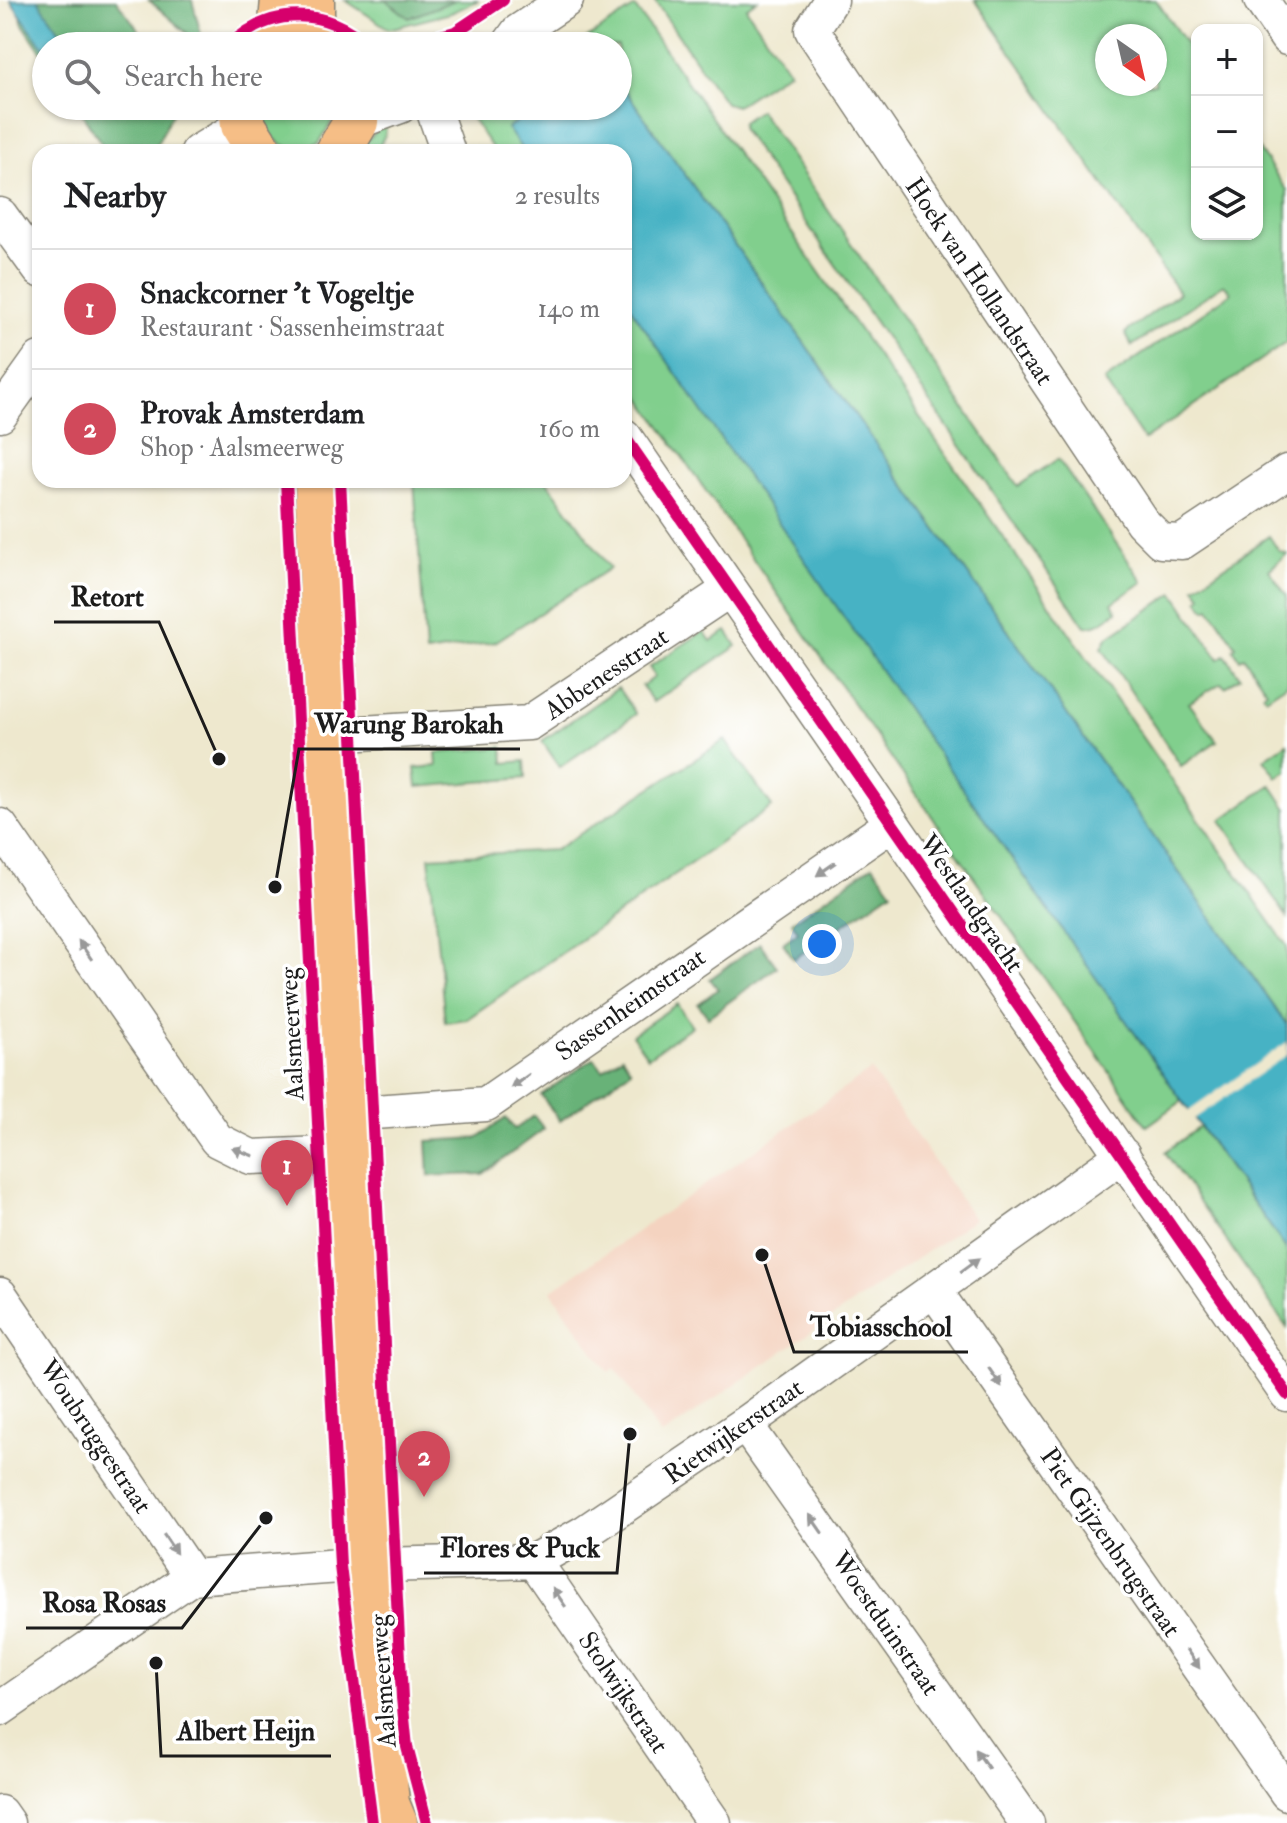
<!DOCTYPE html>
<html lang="en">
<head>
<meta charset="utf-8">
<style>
	body { margin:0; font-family:"IM FELL Double Pica",serif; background:#f2f2f2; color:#202124 }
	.controls { position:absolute; right:24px; top:24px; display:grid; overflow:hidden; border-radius:16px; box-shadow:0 2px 6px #0004 }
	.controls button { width:72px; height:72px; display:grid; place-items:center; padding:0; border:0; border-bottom:2px solid #e0e0e0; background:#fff; color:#202124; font:40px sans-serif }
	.compass { position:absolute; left:1095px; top:24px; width:72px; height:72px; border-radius:50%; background:#fff; box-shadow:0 2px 6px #0004; rotate:146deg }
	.you { position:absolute; left:822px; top:944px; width:28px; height:28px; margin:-20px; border:6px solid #fff; border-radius:50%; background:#1a73e8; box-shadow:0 0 0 12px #1a73e833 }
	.badge { display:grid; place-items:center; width:52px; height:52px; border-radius:50%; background:#d1495b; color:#fff; font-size:26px; font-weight:700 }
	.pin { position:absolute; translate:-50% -66px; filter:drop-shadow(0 2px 4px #0008) }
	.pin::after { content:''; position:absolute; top:42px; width:28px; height:24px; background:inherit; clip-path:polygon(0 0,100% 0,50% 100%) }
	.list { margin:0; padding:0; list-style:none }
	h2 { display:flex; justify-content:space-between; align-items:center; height:104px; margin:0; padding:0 32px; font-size:34px }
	h2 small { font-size:26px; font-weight:400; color:#757577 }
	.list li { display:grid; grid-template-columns:52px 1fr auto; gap:24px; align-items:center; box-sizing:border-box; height:120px; padding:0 32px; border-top:2px solid #e0e0e0 }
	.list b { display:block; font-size:30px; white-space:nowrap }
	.list p { margin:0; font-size:26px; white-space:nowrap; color:#757577 }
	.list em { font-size:26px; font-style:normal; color:#757577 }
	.icon { flex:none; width:44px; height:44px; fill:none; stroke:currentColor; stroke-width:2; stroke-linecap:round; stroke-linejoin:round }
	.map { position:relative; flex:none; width:1287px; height:1823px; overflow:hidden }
	.search { position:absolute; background:#fff; box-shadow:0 2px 6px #0004; left:32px; top:32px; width:600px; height:88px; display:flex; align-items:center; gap:20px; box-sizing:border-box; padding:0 28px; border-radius:44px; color:#757577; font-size:30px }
	.panel { position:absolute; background:#fff; box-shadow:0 2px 6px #0004; left:32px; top:144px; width:600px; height:344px; border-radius:24px }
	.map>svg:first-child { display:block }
	.built { fill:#f4d3c0 }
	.green { fill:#81cf8d; stroke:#4e7654; stroke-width:2; fill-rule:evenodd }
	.forest { fill:#68b278; stroke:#42674a; stroke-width:2 }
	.water { fill:#46b2c4; stroke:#316770; stroke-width:2 }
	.pier { fill:#eee8ce }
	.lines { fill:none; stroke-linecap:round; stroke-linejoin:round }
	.minor-casing { stroke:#858275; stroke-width:37 }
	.major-casing { stroke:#858275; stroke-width:47 }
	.minor { stroke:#fff; stroke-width:34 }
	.major { stroke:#f6be86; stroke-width:44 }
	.cycleway-casing { stroke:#fff; stroke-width:17 }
	.cycleway { stroke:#d6006c; stroke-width:12 }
	.oneway { fill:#999 }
	.labels { text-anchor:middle; stroke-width:7; stroke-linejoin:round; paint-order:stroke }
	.street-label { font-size:26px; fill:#1c1c1c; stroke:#fff }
	.leader { fill:none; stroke:#1c1c1c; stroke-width:3 }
	.callout-dot { fill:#1c1c1c; stroke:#fff; stroke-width:3 }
	.callout-label { font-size:28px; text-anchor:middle; font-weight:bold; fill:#1c1c1c; stroke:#fff; stroke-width:7; stroke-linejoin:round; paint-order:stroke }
</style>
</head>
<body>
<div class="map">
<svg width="1287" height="1823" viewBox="0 0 1287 1823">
	<rect width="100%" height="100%" fill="#fff"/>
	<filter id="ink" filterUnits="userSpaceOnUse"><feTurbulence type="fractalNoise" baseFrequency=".0125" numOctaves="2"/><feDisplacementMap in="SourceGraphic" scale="16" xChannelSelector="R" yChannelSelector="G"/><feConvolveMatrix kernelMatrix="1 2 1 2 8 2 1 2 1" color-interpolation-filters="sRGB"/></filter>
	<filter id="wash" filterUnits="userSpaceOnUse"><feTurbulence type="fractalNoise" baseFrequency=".006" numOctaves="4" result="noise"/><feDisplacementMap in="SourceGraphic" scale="32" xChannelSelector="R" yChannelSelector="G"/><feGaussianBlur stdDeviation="1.8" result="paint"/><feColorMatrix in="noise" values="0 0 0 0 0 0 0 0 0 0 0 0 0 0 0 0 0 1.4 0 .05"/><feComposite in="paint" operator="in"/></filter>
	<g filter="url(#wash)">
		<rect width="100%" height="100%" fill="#eee8ce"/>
		<path class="built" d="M871,1070L974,1219L661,1436L615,1368L608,1372L551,1291Z"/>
		<path class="green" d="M345,0H479L451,13L389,29Z
			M654,0H757L746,8L789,71L736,106L725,103Z
			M975,0H1156L1197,60V234H1257V147L1287,190V342L1144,440L1104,381L1231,293L1224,284L1132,346L1125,333L1179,293ZM1107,36H1155V84H1107Z
			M635,7L1287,946V1025L618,80V46H575Z
			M262,106H337L338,112L319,143C284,157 267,140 262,106Z
			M485,106H540L508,128L524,152H495L470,116Z
			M759,110L1018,486L1058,459L1143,582L1112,603L1117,611C1108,618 1096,628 1085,626L741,128L742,122Z
			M387,121L385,135L376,152H355Z
			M624,298L1182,1101L1147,1126L624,373Z
			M414,480H546L610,568L495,642L426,653Z
			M1269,536L1279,551L1287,554L1269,570L1287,596V684L1266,698L1263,694L1267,691L1244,657L1240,659L1233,649L1236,646L1210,608L1206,610L1199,599L1202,596L1195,587Z
			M1174,593L1219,659L1225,655L1240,677L1225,687L1221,683L1189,703L1217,741L1181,766L1102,648L1107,638Z
			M704,631L711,641L727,631L737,646L653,702L642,686L655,677L649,667Z
			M618,688L636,714L560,767L542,741Z
			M725,740L772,807L467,1019L445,1022L429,857L555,850Z
			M1287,743V771L1277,777L1264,759Z
			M503,747L504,763L525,761L526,778L417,787L415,768L437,766L436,753Z
			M1271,785L1287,809V917L1221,820Z
			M677,1004L692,1026L648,1057L632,1035Z
			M1200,1127L1287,1250V1328L1165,1152Z"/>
		<path class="forest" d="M19,0H116L151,46H46V59L22,23Z
			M149,0H192L203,42L198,43Z
			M386,0H455L409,18Z
			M77,106H176L153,152H107Z
			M873,865L892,891L794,959L783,943L798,932L792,922Z
			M760,943L777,967L708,1017L698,1004L718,989L710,979Z
			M622,1056L631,1070L560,1121L541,1095L594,1058L603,1070Z
			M534,1116L544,1129L483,1174L429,1176L427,1141L477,1138L506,1118L515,1129Z"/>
		<path class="water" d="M10,0H38L70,46H46V51Z
			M618,80L1287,1025V1250L923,732L624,298V152H524L507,128L540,106H618Z"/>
		<path class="pier" d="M1287,1042V1055L1191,1121L1186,1113Z"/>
	</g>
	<g filter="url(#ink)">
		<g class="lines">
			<g class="minor-casing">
				<path id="minor" d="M831,0L812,30L1142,522L1161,541L1182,542L1287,472
					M1261,0L1287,38
					M508,46L518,32L566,0
					M432,106L448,152
					M356,122L400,106
					M198,152L243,125
					M0,215L40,270
					M0,415L40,359
					M624,436L1287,1394
					M328,735L529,723L729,590
					M0,826L217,1140L251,1157L348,1153
					M346,1114L486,1104L890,825
					M934,1290L1287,1793
					M0,1295L192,1577
					M745,1424L1027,1823
					M534,1561L714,1823
					M0,1709L192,1577L340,1566L534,1561L584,1533L745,1424L1123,1155
					M0,1813L7,1823"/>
			</g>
			<g class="major-casing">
				<path id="major" d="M312,0V16L319,46
					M279,46L283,0
					M241,106L243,125L260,152
					M338,152L356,122L357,106
					M317,480L367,1565L387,1804L395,1823"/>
			</g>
			<use href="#minor" class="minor"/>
			<use href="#major" class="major"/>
			<g class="cycleway-casing">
				<path id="cycleway" d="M229,46C271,6 326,7 368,46
					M405,46L455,32L503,0
					M624,436L1287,1394
					M286,480L340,1566L372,1823
					M340,480L402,1698L407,1747L427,1823"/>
			</g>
			<use href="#cycleway" class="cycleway"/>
		</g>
		<defs><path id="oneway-solid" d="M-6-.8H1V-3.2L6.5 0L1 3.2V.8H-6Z" transform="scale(2)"/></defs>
		<g class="oneway">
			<use href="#oneway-solid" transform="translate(826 869) rotate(145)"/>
			<use href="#oneway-solid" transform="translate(85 950) rotate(-125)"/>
			<use href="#oneway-solid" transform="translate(520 1081) rotate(145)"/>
			<use href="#oneway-solid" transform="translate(243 1152) rotate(-159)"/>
			<use href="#oneway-solid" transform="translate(970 1265) rotate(-36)"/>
			<use href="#oneway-solid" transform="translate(995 1377) rotate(55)"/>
			<use href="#oneway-solid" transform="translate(816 1524) rotate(-125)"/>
			<use href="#oneway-solid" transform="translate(170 1544) rotate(56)"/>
			<use href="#oneway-solid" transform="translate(559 1597) rotate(-124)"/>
			<use href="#oneway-solid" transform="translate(1193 1659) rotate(55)"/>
			<use href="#oneway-solid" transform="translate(982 1759) rotate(-125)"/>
		</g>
	</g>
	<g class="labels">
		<g class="street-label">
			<text transform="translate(980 281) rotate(56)" y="9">Hoek van Hollandstraat</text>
			<text transform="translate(606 673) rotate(-34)" y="9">Abbenesstraat</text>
			<text transform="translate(972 903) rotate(55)" y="9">Westlandgracht</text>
			<text transform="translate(630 1004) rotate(-35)" y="9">Sassenheimstraat</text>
			<text transform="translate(291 1034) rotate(-93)" y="9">Aalsmeerweg</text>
			<text transform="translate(733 1431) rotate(-35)" y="9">Rietwijkerstraat</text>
			<text transform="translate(96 1436) rotate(56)" y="9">Woubruggestraat</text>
			<text transform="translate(1111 1542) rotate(55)" y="9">Piet Gijzenbrugstraat</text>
			<text transform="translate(886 1623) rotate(55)" y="9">Woestduinstraat</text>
			<text transform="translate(382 1681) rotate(-94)" y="9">Aalsmeerweg</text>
			<text transform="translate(624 1692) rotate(56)" y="9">Stolwijkstraat</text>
		</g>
	</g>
	<path class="leader" d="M219 759L159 622H54M275 887L299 749H520M762 1255L794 1352H968M630 1434L617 1573H424M266 1518L182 1628H26M156 1663L161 1756H331"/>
	<g class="callout-dot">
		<circle cx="219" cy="759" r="8"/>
		<circle cx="275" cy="887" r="8"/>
		<circle cx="762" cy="1255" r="8"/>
		<circle cx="630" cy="1434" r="8"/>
		<circle cx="266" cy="1518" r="8"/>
		<circle cx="156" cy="1663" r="8"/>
	</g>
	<g class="callout-label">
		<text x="107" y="606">Retort</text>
		<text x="409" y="733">Warung Barokah</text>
		<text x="881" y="1336">Tobiasschool</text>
		<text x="520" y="1557">Flores &amp; Puck</text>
		<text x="104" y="1612">Rosa Rosas</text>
		<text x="246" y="1740">Albert Heijn</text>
	</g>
</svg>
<div class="controls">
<button>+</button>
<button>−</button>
<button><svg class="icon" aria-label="layers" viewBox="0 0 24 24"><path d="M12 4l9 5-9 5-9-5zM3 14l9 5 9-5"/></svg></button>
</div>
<svg class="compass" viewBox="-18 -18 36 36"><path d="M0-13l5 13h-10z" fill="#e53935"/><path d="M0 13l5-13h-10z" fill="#757577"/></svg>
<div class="you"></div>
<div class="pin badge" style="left:287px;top:1206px">1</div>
<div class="pin badge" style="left:424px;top:1497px">2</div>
<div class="search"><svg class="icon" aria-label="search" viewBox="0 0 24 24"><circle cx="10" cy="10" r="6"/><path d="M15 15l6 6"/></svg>Search here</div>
<section class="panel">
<h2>Nearby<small>2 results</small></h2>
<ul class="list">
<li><span class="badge">1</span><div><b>Snackcorner 't Vogeltje</b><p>Restaurant · Sassenheimstraat</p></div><em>140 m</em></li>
<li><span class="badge">2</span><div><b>Provak Amsterdam</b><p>Shop · Aalsmeerweg</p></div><em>160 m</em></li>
</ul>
</section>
</div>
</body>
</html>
